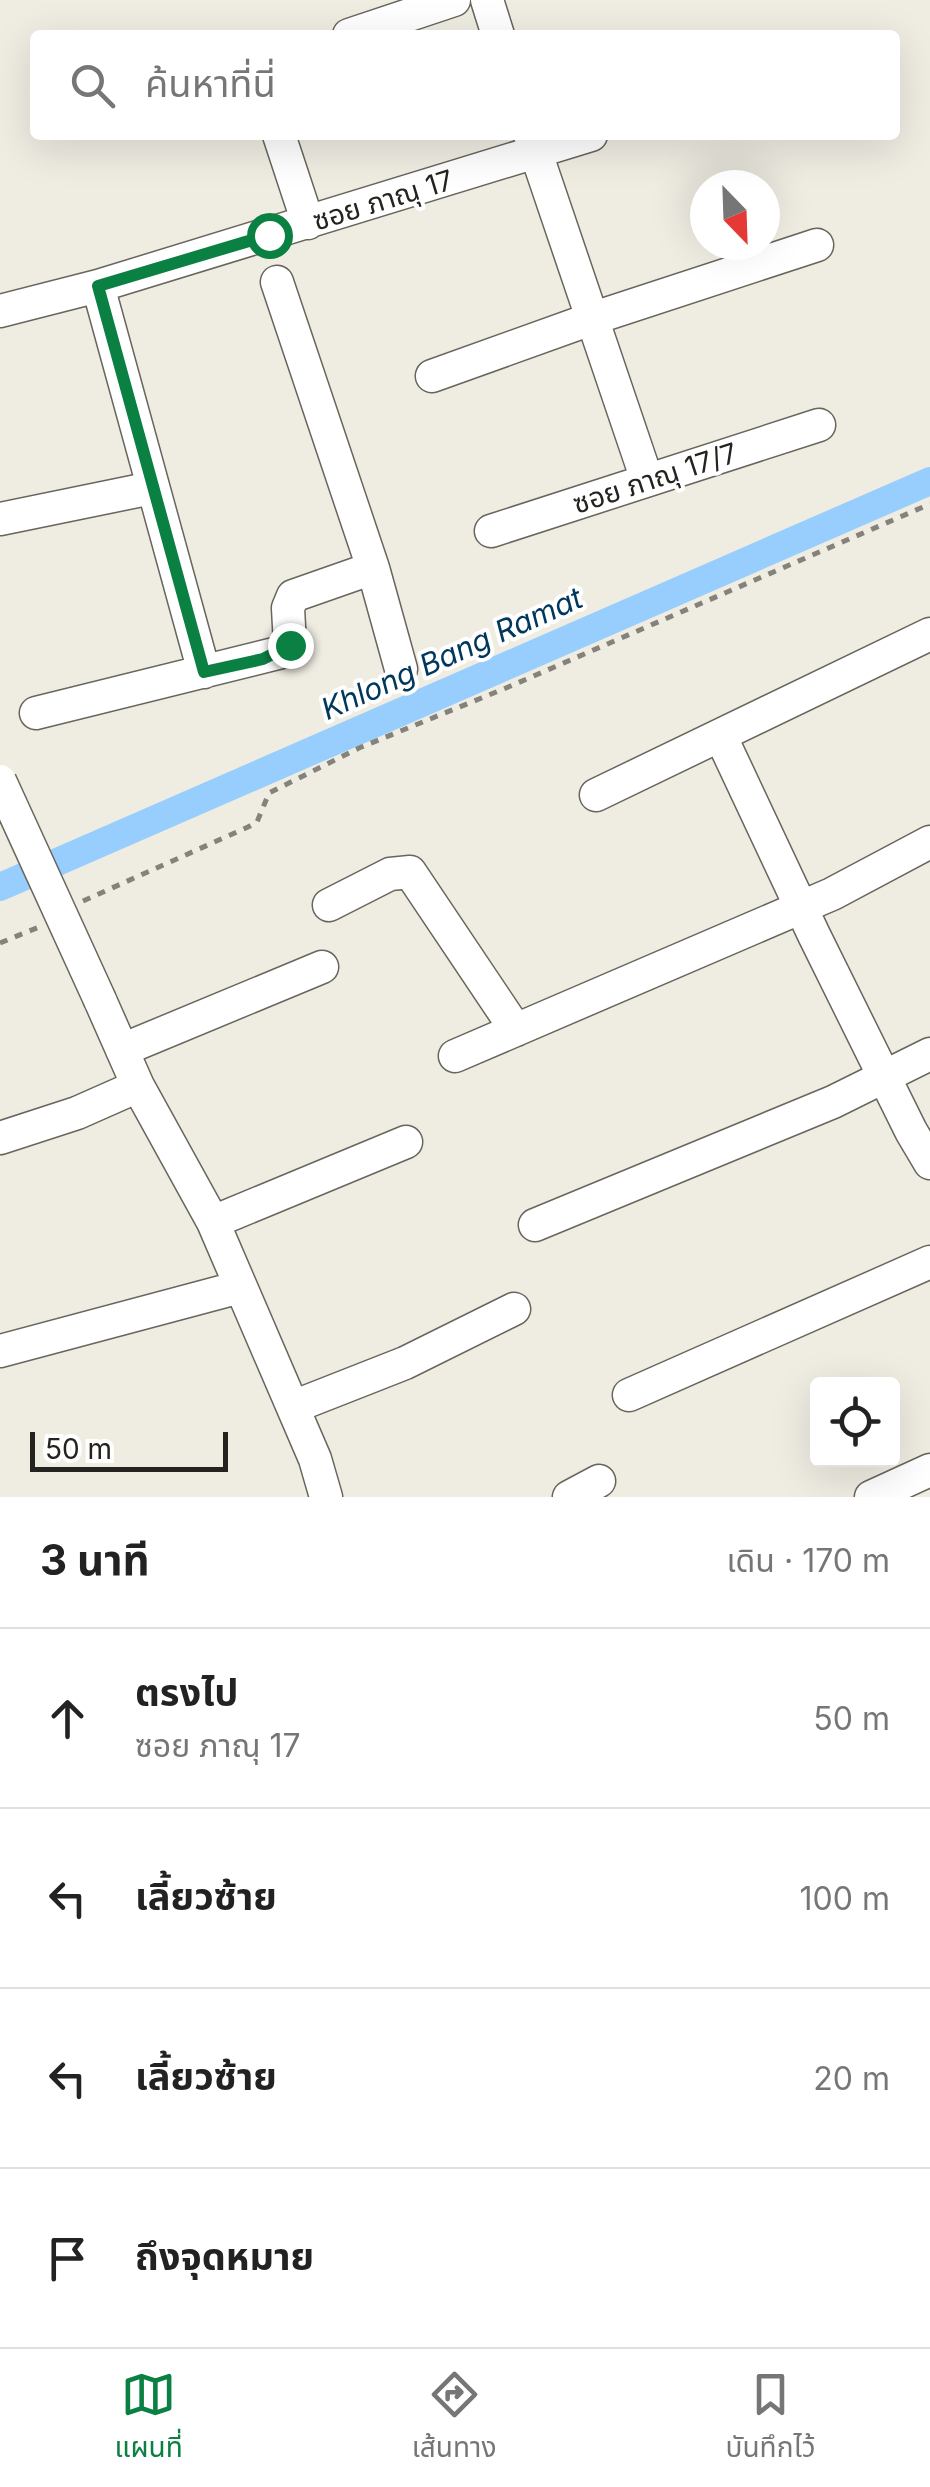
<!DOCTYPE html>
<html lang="th">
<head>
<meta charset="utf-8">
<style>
	body { margin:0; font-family:Inter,"Noto Sans Thai",sans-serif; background:#f2f2f2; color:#222 }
	.controls { position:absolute; right:30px; bottom:30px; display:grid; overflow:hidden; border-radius:10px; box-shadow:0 10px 40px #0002 }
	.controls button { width:90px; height:90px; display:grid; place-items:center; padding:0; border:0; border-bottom:2px solid #e0e0e0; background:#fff; color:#222; font:50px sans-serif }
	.compass { position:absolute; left:690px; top:170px; width:90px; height:90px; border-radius:50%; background:#fff; box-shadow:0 10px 40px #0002; rotate:157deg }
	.scale { position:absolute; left:30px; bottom:25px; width:198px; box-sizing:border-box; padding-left:10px; border:5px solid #24231f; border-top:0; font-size:28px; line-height:35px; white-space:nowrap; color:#24231f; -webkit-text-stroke:8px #fff; paint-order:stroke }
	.stop { position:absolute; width:30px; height:30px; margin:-22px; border:8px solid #0b8043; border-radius:50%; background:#fff }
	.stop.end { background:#0b8043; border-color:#fff; box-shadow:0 2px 10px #0008 }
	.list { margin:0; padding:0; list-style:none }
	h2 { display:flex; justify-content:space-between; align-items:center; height:130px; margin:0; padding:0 40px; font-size:42px }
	h2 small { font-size:32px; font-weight:400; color:#767676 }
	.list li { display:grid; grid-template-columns:65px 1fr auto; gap:30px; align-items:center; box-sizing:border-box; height:180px; padding:0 40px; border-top:2px solid #e0e0e0 }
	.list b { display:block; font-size:38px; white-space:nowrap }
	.list p { margin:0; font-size:32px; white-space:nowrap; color:#767676 }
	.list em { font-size:32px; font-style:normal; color:#767676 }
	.icon { flex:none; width:55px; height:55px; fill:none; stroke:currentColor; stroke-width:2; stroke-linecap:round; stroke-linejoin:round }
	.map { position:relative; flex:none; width:930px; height:1497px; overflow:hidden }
	.search { position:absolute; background:#fff; box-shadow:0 10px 40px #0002; left:30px; right:30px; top:30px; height:110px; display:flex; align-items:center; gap:25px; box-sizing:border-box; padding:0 35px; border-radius:10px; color:#767676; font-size:38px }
	.sheet { height:850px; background:#fff }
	nav { display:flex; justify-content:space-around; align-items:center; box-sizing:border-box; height:140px; border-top:2px solid #e0e0e0; background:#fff; font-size:28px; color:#767676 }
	nav a { display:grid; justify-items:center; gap:5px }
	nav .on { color:#0b8043 }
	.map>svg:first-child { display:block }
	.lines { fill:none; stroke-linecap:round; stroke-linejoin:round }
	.canal { stroke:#97cefd; stroke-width:28 }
	.street-casing { stroke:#68655d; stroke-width:35 }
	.path { stroke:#84827b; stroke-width:5; stroke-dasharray:8 8; stroke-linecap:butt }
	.street { stroke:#fff; stroke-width:32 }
	.street-bridge-casing { stroke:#68655d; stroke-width:35; stroke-linecap:butt }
	.street-bridge { stroke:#fff; stroke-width:32 }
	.route { stroke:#0b8043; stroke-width:12 }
	.labels { text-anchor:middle; stroke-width:8; stroke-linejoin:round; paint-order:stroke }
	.street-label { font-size:28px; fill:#24231f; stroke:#fff }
	.water-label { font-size:30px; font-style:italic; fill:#00375c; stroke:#fff }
</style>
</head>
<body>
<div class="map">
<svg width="930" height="1497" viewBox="0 0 930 1497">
	<rect width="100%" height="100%" fill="#efece2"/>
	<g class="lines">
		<path class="canal" d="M0,887L930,481"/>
		<g class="street-casing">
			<path id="street" d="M487,0L498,35
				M349,35L454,0
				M279,135L308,223
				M530,135L647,480
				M277,282L373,568L401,669
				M98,286L204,672
				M0,311L98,286L591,135
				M432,376L591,319L817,245
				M0,519L152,488
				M491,531L819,425
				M36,713L282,652L290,645L288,608L293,596L373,568
				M721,737L814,935L911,1131L930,1163
				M596,795L930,634
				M329,905L390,874L410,872L516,1030
				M100,1000L138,1086L213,1222L315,1459L326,1497
				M122,1050L322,967
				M455,1056L832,894L930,842
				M0,1138L77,1113L138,1086
				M213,1222L406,1142
				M535,1225L833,1102L930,1054
				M0,1351L240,1287
				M629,1395L930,1262
				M293,1407L405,1363L514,1309
				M569,1497L599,1481
				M871,1497L930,1470"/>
		</g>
		<path class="path" d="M83,901L248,827L257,822L269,793L359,748L506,688L930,504
			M0,943L39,927"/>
		<use href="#street" class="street"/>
		<g class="street-bridge-casing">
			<path id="street-bridge" d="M0,781L100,1000"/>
		</g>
		<use href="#street-bridge" class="street-bridge"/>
	</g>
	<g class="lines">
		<path class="route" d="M269,235L98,286L204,672L263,659L290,645"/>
	</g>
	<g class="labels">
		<g class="street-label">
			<text transform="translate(383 200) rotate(-17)" y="10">ซอย ภาณุ 17</text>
			<text transform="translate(655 478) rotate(-18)" y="10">ซอย ภาณุ 17/7</text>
		</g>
		<g class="water-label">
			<text transform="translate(452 654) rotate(-24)" y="10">Khlong Bang Ramat</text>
		</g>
	</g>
</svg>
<div class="controls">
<button><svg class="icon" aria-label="locate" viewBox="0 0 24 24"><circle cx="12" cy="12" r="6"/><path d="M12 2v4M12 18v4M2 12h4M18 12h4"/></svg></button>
</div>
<svg class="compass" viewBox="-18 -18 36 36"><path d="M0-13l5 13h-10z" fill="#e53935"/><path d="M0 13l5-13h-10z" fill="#767676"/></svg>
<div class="scale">50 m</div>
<div class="stop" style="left:269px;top:235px"></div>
<div class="stop end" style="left:290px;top:645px"></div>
<div class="search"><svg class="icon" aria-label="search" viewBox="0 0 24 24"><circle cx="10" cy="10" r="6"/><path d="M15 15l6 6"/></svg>ค้นหาที่นี่</div>
</div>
<section class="sheet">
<h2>3 นาที<small>เดิน · 170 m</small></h2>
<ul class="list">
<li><svg class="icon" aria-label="ahead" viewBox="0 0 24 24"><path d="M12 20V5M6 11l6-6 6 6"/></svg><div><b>ตรงไป</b><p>ซอย ภาณุ 17</p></div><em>50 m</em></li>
<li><svg class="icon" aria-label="left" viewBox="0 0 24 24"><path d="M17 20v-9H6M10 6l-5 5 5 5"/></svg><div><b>เลี้ยวซ้าย</b></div><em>100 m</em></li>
<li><svg class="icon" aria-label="left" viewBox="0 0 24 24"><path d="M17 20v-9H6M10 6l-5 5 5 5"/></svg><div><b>เลี้ยวซ้าย</b></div><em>20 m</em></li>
<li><svg class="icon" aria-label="arrive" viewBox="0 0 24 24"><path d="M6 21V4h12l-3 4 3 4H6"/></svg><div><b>ถึงจุดหมาย</b></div></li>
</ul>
</section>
<nav>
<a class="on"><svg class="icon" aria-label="map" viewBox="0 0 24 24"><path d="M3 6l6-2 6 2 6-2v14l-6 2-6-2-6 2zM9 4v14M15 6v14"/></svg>แผนที่</a>
<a><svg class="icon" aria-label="directions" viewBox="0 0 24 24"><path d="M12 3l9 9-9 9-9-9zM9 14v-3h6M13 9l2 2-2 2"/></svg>เส้นทาง</a>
<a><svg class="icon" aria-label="saved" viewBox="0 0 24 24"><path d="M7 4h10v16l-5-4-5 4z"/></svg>บันทึกไว้</a>
</nav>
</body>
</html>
